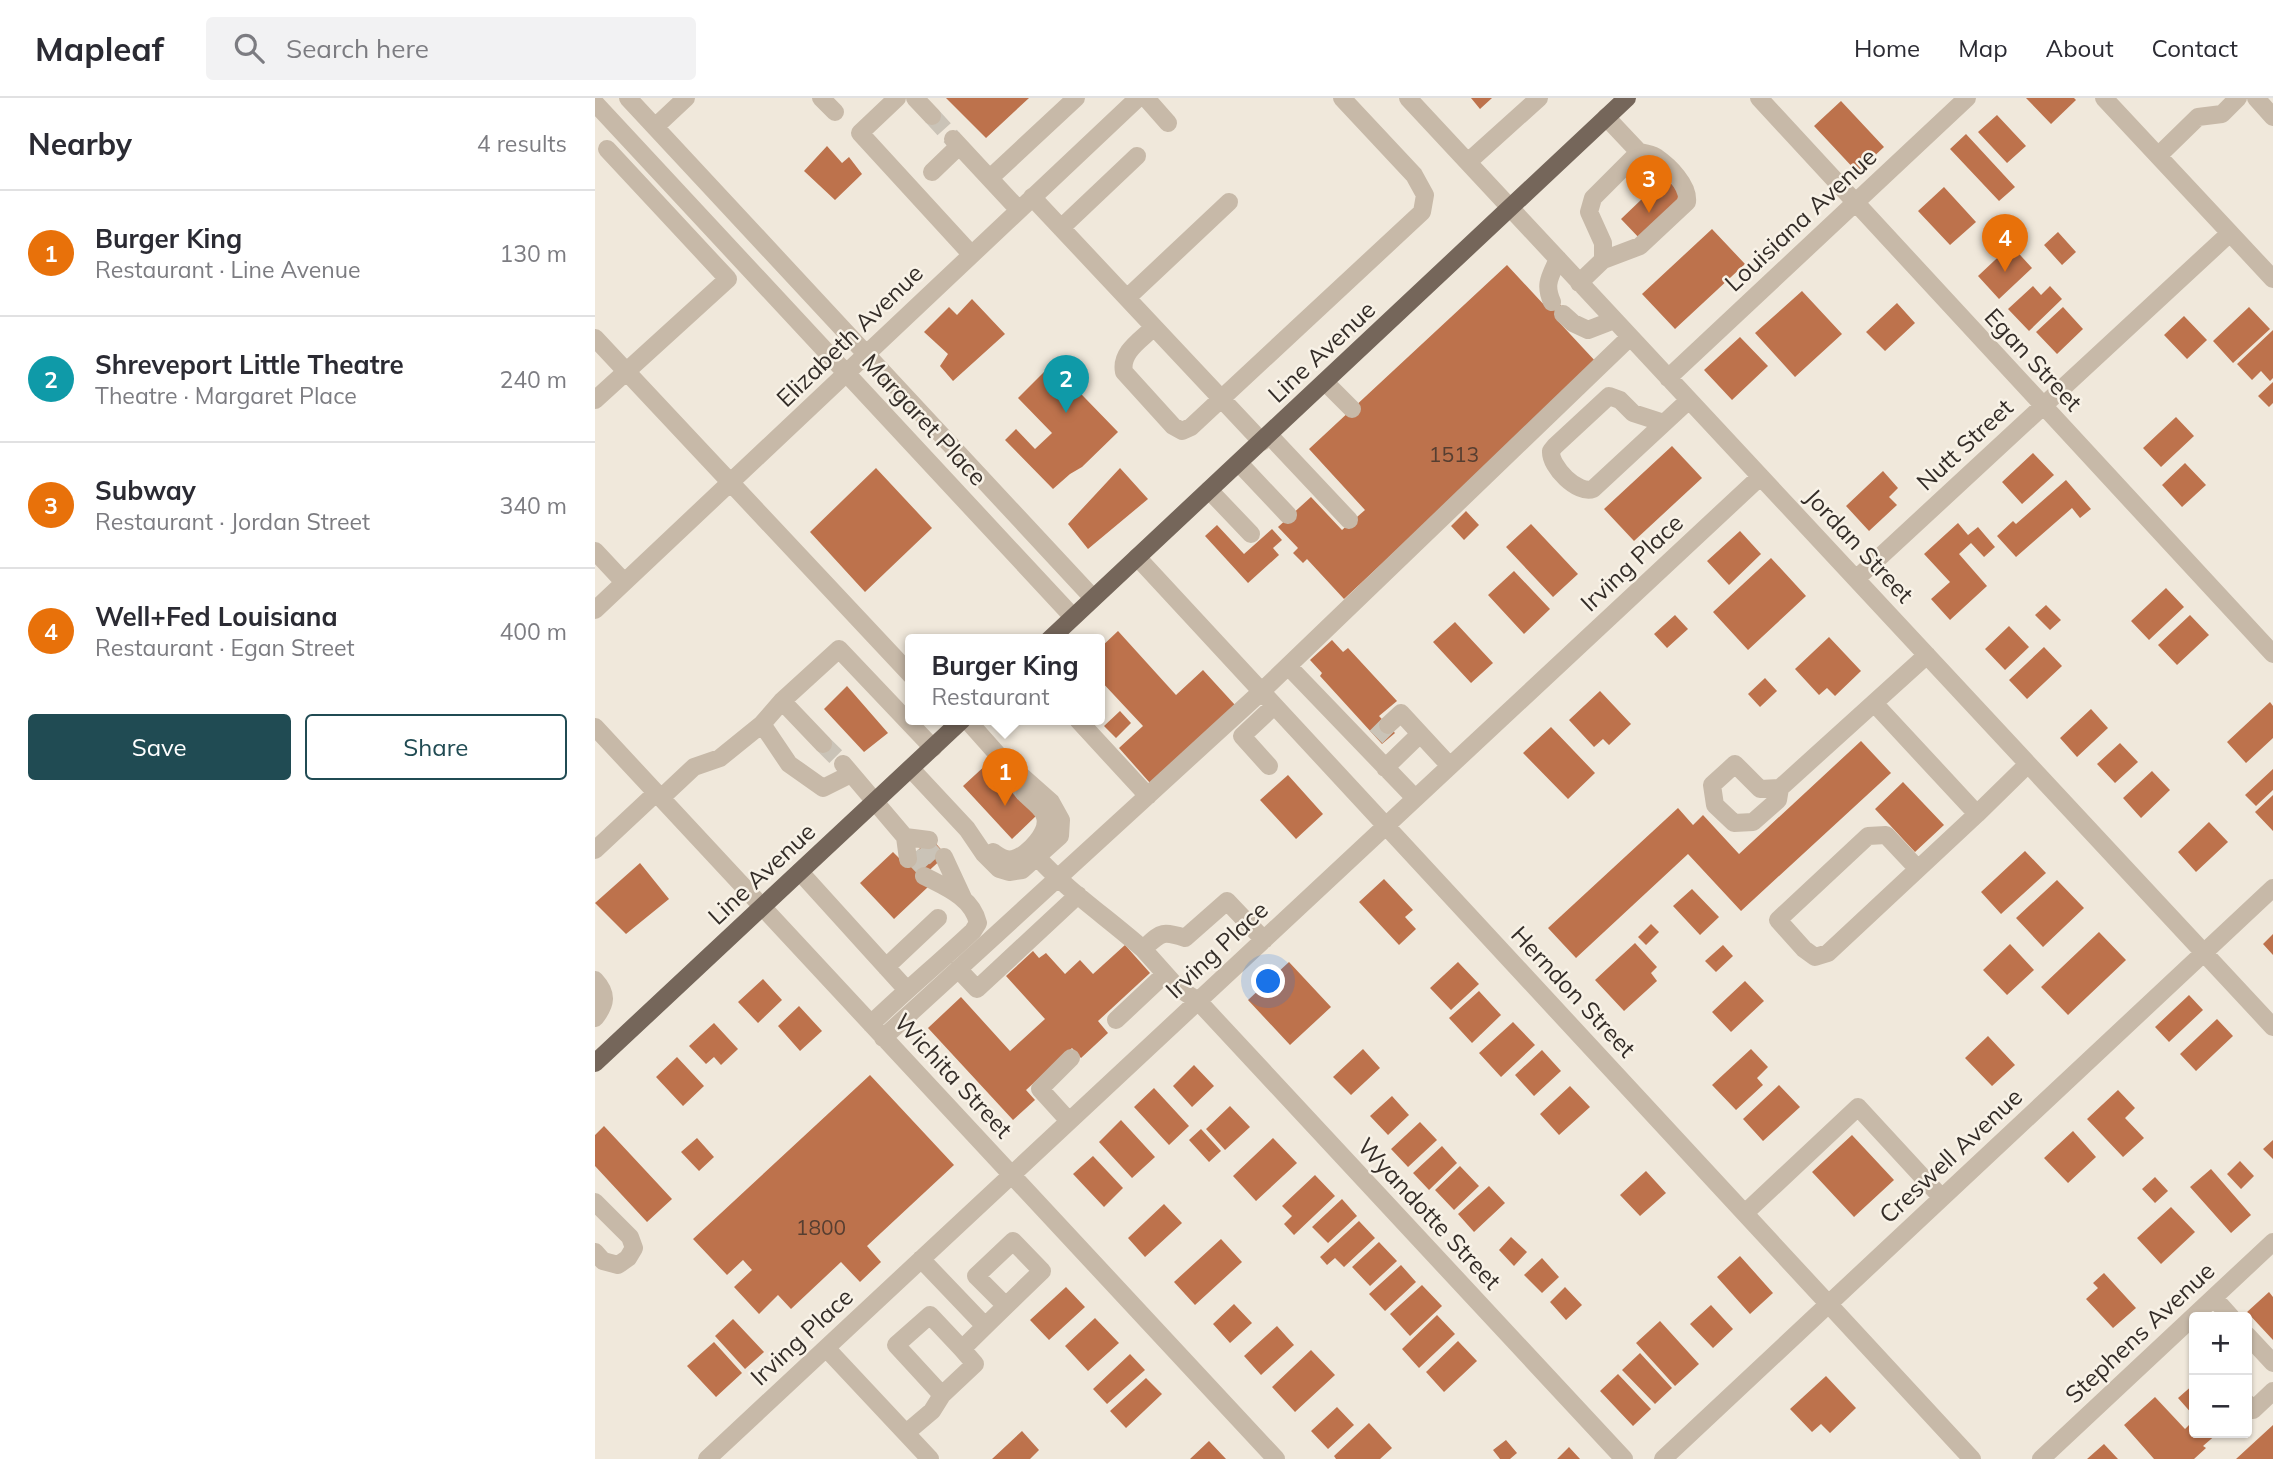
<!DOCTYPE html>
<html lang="en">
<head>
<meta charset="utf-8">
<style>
	body { margin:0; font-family:Mulish,sans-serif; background:#f2f2f3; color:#2b2b33 }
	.controls { position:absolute; right:21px; bottom:21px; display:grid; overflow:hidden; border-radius:7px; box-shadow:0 2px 5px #0004 }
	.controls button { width:63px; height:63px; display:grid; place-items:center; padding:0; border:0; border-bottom:2px solid #e1e1e2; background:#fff; color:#2b2b33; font:35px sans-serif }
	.you { position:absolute; left:674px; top:884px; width:24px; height:24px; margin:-18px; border:5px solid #fff; border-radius:50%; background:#1a73e8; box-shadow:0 0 0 10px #1a73e833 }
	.badge { display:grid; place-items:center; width:46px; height:46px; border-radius:50%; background:#204b53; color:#fff; font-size:23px; font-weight:700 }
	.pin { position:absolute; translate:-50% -58px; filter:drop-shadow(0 2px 4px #0008) }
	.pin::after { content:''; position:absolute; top:37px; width:24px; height:21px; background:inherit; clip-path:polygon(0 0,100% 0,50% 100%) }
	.popup { position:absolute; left:310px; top:536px; width:200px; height:91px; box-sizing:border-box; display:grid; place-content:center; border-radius:7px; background:#fff; filter:drop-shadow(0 2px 5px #0005); font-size:23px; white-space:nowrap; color:#7c7c81 }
	.popup b { font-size:26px; color:#2b2b33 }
	.popup::after { content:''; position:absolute; left:50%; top:100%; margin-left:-14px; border:14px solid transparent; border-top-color:#fff }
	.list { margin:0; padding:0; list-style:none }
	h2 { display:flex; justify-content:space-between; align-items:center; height:91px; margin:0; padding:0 28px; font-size:30px }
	h2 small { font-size:23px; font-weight:400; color:#7c7c81 }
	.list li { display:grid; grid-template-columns:46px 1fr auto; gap:21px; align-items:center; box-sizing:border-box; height:126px; padding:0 28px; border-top:2px solid #e1e1e2 }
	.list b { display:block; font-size:26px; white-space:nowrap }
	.list p { margin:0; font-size:23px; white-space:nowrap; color:#7c7c81 }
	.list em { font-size:23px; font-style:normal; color:#7c7c81 }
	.actions { display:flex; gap:14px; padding:21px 28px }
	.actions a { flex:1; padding:16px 0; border:2px solid #204b53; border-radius:7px; text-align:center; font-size:24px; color:#204b53 }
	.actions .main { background:#204b53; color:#fff }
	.icon { flex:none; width:38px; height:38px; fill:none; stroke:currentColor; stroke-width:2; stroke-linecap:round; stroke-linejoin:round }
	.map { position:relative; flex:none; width:1678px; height:1361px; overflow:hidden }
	header { display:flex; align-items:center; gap:42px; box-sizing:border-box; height:98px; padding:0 35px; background:#fff; border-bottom:2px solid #e1e1e2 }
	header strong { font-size:33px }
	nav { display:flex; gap:38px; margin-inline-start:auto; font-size:24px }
	.search { width:490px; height:63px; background:#f2f2f3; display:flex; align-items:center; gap:18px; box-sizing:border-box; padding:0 24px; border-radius:7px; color:#7c7c81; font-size:26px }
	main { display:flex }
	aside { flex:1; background:#fff }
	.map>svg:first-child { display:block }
	.building { fill:#bd724c }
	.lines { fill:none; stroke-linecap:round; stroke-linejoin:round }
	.minor-tunnel { stroke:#cac3b7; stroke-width:18; stroke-dasharray:18 9; stroke-linecap:butt }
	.minor { stroke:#c7b9a8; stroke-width:18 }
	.major { stroke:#75665a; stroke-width:18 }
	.labels { text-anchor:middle; stroke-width:5; stroke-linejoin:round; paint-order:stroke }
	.number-label { font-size:21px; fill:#563e31 }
	.street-label { font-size:24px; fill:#342d28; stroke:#f8f2e7 }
</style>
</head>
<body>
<header>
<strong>Mapleaf</strong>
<div class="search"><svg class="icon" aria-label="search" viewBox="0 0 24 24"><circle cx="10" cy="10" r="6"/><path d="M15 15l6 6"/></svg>Search here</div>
<nav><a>Home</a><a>Map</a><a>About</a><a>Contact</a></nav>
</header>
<main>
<aside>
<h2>Nearby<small>4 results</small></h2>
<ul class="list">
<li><span class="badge" style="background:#e8710a">1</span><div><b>Burger King</b><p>Restaurant · Line Avenue</p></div><em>130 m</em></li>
<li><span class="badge" style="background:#0f9aa8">2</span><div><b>Shreveport Little Theatre</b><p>Theatre · Margaret Place</p></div><em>240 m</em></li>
<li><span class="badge" style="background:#e8710a">3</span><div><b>Subway</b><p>Restaurant · Jordan Street</p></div><em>340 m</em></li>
<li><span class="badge" style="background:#e8710a">4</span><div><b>Well+Fed Louisiana</b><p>Restaurant · Egan Street</p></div><em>400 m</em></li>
</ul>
<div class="actions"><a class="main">Save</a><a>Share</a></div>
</aside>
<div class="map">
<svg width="1678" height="1361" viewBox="0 0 1678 1361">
	<rect width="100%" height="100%" fill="#f0e8db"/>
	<path class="building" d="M351,0H434L391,40Z
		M876,0H897L885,11Z
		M1431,0H1479L1481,2L1456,26Z
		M1246,3L1289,49L1262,74L1219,28Z
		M1402,17L1431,48L1412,65L1383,34Z
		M1371,36L1420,89L1404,103L1355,51Z
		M232,48L247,65L254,59L267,76L240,102L209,73Z
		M1070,79L1084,94L1081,108L1047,143L1026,121Z
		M1349,89L1381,124L1355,147L1323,113Z
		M1117,131L1150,166L1080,231L1047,196Z
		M1463,134L1481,154L1467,167L1449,147Z
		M1416,147L1437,170L1404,201L1383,178Z
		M912,167L951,209L960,201L971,213L962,222L1002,265L749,501L712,461L708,465L698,455L703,450L683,429L716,399L747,432L770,412L714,351Z
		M1438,188L1446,197L1455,188L1467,201L1434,233L1413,211Z
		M1207,193L1247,236L1200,279L1160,235Z
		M377,201L410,236L358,283L345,268L353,256L329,234L354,209L362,217Z
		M1302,205L1320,225L1290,253L1271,234Z
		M1468,209L1488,231L1462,256L1441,234Z
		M1654,209L1675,231L1638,265L1618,243Z
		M1589,218L1612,242L1592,261L1569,237Z
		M1678,232V280L1675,283L1666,273L1657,282L1642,266Z
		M1145,239L1173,268L1137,302L1109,272Z
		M457,266L523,334L487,369L475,376L458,391L410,342L421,331L440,351L457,335L423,300Z
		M1678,284V305L1674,309L1663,298Z
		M1581,319L1599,338L1566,369L1548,350Z
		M1077,348L1107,380L1039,443L1009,411Z
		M1438,355L1459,377L1427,406L1407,384Z
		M1590,365L1611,387L1587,409L1567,387Z
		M281,370L337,430L270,494L215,434Z
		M525,370L553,401L493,451L473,426Z
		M1288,373L1303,390L1294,399L1302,407L1274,433L1251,408Z
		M1471,382L1496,411L1485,420L1477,410L1421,459L1402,438L1418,423L1421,426Z
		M871,413L884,427L869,442L856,428Z
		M1363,425L1373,437L1383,429L1400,449L1389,459L1376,445L1364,456L1392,488L1355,522L1336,501L1355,484L1329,456Z
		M936,426L983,476L958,499L911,449Z
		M622,427L649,456L677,431L687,442L678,450L684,457L653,485L610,438Z
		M1145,433L1166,456L1134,487L1112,463Z
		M1176,460L1211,498L1153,552L1118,514Z
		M919,473L955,511L929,536L893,497Z
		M1571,490L1589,509L1554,542L1536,523Z
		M1451,507L1466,522L1455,532L1440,517Z
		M1080,517L1093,531L1072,550L1059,536Z
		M1595,517L1614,537L1582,567L1563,547Z
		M860,524L898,565L876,585L838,544Z
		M1414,528L1434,549L1410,572L1390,551Z
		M523,533L581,597L608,572L640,607L555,685L524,650L548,628L504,581V551Z
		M1234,539L1266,573L1240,598L1232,590L1224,597L1200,571Z
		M737,542L748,554L753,550L802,603L784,618L800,635L787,646L725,578L727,575L715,562Z
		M1449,549L1467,568L1432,601L1414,582Z
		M1170,580L1182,593L1165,609L1153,596Z
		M252,588L293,635L269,654L229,611Z
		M1005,593L1036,626L1014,647L1008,641L999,649L974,622Z
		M1675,604L1678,608V640L1651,665L1632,644Z
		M1496,611L1513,630L1482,659L1465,640Z
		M525,613L536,625L521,640L509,628Z
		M956,629L1000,675L973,701L928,655Z
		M1266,643L1296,675L1146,813L1093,756L981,860L953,830L1083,710L1098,727L1108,717L1144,756Z
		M1525,645L1543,664L1520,685L1502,666Z
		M393,665L416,690L424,683L442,717L417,741L368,688Z
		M1678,671V692L1661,708L1650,697Z
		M1557,673L1575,692L1546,720L1528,700Z
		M693,677L728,716L701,741L665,702Z
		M1308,684L1349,727L1320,754L1280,711Z
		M1678,697V733L1660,714Z
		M1614,724L1633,744L1601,774L1583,754Z
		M336,740L351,757L326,780L334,788L299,821L265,785L298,754L309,765Z
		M1430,753L1451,775L1406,816L1386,794Z
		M45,765L74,801L31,836L0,805Z
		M789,781L818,812L810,819L821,831L804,847L764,804Z
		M1462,782L1489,810L1448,849L1421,820Z
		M1097,791L1124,819L1105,837L1078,808Z
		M1056,826L1064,834L1051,847L1043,839Z
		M1504,834L1531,862L1473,917L1446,889Z
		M1678,836V857L1668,846Z
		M1040,845L1062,869L1056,875L1062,883L1029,913L1000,882Z
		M1415,846L1439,872L1412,897L1388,872Z
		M530,847L555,875L503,923L513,935L486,960L477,950L431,992L440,1002L418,1022L333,930L366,899L415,953L450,921L411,878L438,853L444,860L451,855L470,876L485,862L498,876Z
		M1128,847L1138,858L1121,874L1110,863Z
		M694,864L736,909L695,947L653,902Z
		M863,864L884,886L856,912L835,890Z
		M168,881L187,902L163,925L143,904Z
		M1150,883L1169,903L1136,934L1117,914Z
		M884,893L906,917L877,945L854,920Z
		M1594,897L1608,912L1574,944L1560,929Z
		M204,908L227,933L205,953L183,928Z
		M1622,921L1638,938L1601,973L1585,956Z
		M918,924L940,947L906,979L884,955Z
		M119,925L143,951L126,967L119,959L111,966L94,948Z
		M1393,938L1420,967L1397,988L1370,960Z
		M768,951L785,970L756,997L738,979Z
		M1156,951L1173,969L1162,980L1168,987L1141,1012L1117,987Z
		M947,952L966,973L939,998L920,977Z
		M82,959L109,988L88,1008L61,979Z
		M599,967L619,988L597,1009L578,988Z
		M275,977L359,1067L272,1148L286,1164L265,1184L246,1164L196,1211L183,1197L164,1216L139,1189L157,1172L148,1162L132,1177L98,1141Z
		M1184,987L1205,1009L1168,1043L1148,1021Z
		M975,988L995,1009L964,1037L945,1016Z
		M559,990L594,1028L574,1047L539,1009Z
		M1523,992L1540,1010L1530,1020L1549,1040L1528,1059L1492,1021Z
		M797,998L814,1017L793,1037L775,1018Z
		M635,1008L655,1029L630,1052L611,1031Z
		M526,1022L560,1059L537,1080L504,1044Z
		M825,1024L842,1042L813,1069L796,1051Z
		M9,1028L77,1101L52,1124L0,1068V1037Z
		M606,1031L626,1053L614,1064L594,1042Z
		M1478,1033L1501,1059L1473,1085L1449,1060Z
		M1257,1037L1299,1082L1259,1119L1217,1074Z
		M102,1040L119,1059L104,1073L86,1054Z
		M678,1040L702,1065L661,1103L638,1078Z
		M1678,1042V1061L1668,1051Z
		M847,1048L862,1065L834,1092L818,1075Z
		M498,1058L528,1090L509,1109L478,1076Z
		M1645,1063L1659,1078L1646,1091L1632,1076Z
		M865,1068L884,1088L859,1112L840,1092Z
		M1616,1071L1656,1117L1636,1135L1595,1089Z
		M1051,1073L1071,1095L1045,1118L1025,1097Z
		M720,1077L740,1098L699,1137L689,1126L697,1118L687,1108Z
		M1560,1079L1573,1093L1560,1105L1547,1091Z
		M894,1088L910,1105L879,1134L863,1116Z
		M747,1101L762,1118L733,1145L717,1129Z
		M569,1106L587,1125L550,1159L533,1140Z
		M1576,1109L1600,1134L1566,1166L1542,1140Z
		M764,1123L780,1140L749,1169L740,1160L732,1167L725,1159Z
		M916,1139L932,1154L919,1168L904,1152Z
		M626,1141L647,1164L600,1207L579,1184Z
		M784,1144L802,1163L775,1188L757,1169Z
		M1145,1158L1178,1195L1155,1216L1122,1179Z
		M947,1160L964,1179L947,1195L929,1177Z
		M806,1167L821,1184L790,1213L774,1196Z
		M1509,1175L1541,1210L1518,1230L1491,1201L1503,1190L1498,1185Z
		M827,1187L847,1208L815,1238L795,1216Z
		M471,1189L490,1209L454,1242L435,1222Z
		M970,1189L987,1207L971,1222L955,1204Z
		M1674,1194L1678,1199V1242L1652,1214Z
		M639,1206L657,1225L635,1245L618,1226Z
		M1116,1207L1138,1231L1118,1250L1095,1226Z
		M842,1217L860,1236L824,1270L807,1251Z
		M500,1220L524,1245L493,1273L470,1248Z
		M138,1221L169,1254L150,1271L120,1238Z
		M1065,1223L1104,1266L1080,1288L1041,1245Z
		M682,1228L699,1247L666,1277L649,1258Z
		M863,1243L882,1263L849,1294L831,1274Z
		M119,1244L147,1275L121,1299L92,1268Z
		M716,1252L740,1277L700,1314L677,1289Z
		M1045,1255L1077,1290L1060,1306L1027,1272Z
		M535,1256L550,1272L512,1306L498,1291Z
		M1023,1276L1056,1311L1038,1328L1005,1293Z
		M1231,1278L1261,1310L1235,1335L1226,1326L1217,1334L1195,1311Z
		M551,1280L567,1296L531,1330L515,1313Z
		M1599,1286V1318L1583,1300Z
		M1560,1299L1590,1331L1599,1322V1335H1623L1608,1348L1611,1350L1599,1361H1559L1529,1327Z
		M742,1309L759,1327L733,1351L716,1333Z
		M774,1325L797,1350L785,1361H741L739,1358Z
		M1678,1327V1361H1641Z
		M427,1333L444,1352L435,1361H397Z
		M911,1342L922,1355L915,1361H905L898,1352Z
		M614,1343L631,1361H595Z
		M1509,1346L1523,1361H1492Z
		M974,1349L985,1361H962Z"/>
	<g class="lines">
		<path class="minor-tunnel" d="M337,18L358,41
			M781,639L793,627
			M228,646L248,666
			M421,685L430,696
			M329,747L344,763
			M317,757L333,774"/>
		<path class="minor" d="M33,0L498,500
			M226,0L240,14
			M302,0L265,35L376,156
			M320,0L337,18
			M551,0L573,25
			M813,0L1678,929
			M1164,0L1678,556
			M1509,0L1678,181
			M1661,0L1678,19
			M0,5L478,519
			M60,29L91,0
			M358,41L424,112
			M1563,58L1603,19L1627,16L1643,0
			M873,64L944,0
			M337,74L364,48
			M395,80L481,0
			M437,99L667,344
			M466,130L542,58
			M1008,162L1045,148L1092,104C1094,87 1074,68 1061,59C1056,56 1049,55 1044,54
			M984,185L1008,162V145L994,114L998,100L1044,54L1011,19
			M532,200L634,104
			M957,204C949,186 955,179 963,161
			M968,216L978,225L993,232L1019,222
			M559,229C546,242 525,254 529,274L578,328L587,333L596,329L626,301L827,114L830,97L819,77L747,0
			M0,240L316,577
			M1073,280L1372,0
			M730,284L757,311
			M0,302L133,181L12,51
			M1069,325L1038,315L1025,302L1014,298L960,348L956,353C955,369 983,397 998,391L1094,302
			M674,337L754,422
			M644,365L693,417
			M614,392L656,436
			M0,453L29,484
			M542,459L1377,1361
			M1261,481L1635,135
			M0,512L543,0
			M693,568L820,700
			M187,603L228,646
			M1279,605L1382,716L1233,855L1220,859L1209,851L1183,822L1273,738L1291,737L1323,771
			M483,622L553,698
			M167,626L194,666L228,690L256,676
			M793,627L806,615L855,668
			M0,629L681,1361
			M248,666L310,739L313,761
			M674,668L647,638L679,608
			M790,670L825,636
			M316,671L372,731L389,756L404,771L414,774L427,772L465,738L466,722L456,704L404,658L372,622
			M1185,690L1183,702L1158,724L1139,725L1120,707L1117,687L1140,666L1165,691L1185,690L1332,557
			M66,700L99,669L125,660L167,626L187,603L244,551L338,650
			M1382,716L1433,666
			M310,739L334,742
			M0,752L61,695
			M398,754C404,758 410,763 418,761C433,758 457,732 449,716C446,709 436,702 430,696
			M349,759L368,800
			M443,760C474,794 513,820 548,851
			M205,774L312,892
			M669,842L632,803L590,840C566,832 566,835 548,851L582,889L603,903L1029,1361
			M291,869L343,820
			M363,871L382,891L483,797
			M0,882C13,896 11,906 0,920
			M521,922L570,876
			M276,926C309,894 344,865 378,833L383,825C377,799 350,789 329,778
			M288,940L666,594L1035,239
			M474,1023L445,991L476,960
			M0,1104L35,1139L39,1150L33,1160L23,1167L8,1163L0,1154
			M1150,1115L1263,1009L1347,1100
			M326,1161L390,1228
			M1619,1200L1636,1219
			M1652,1237L1678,1265
			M231,1250L335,1361
			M367,1251L380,1266L347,1297L301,1247L335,1217L367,1251C393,1225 420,1199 447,1173L418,1143L381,1178L411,1208
			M1652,1305L1658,1312L1678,1293
			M311,1335L337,1313L347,1297
			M112,1361L1165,379
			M1068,1361L1678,790
			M1446,1361L1678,1144"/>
		<path class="major" d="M454,542L1032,0
			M0,965L367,622"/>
	</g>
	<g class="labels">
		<g class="number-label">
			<text x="859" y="364">1513</text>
			<text x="226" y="1137">1800</text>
		</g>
		<g class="street-label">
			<text transform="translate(1206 122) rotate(-43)" y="8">Louisiana Avenue</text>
			<text transform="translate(255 238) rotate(-44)" y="8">Elizabeth Avenue</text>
			<text transform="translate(727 254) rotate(-43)" y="8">Line Avenue</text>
			<text transform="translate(1438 262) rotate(47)" y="8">Egan Street</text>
			<text transform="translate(329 322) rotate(47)" y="8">Margaret Place</text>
			<text transform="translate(1370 347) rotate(-43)" y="8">Nutt Street</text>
			<text transform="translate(1264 448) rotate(47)" y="8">Jordan Street</text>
			<text transform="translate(1037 465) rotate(-43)" y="8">Irving Place</text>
			<text transform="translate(167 776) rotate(-43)" y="8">Line Avenue</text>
			<text transform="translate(622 852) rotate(-43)" y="8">Irving Place</text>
			<text transform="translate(978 894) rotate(47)" y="8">Herndon Street</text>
			<text transform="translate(358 978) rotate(47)" y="8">Wichita Street</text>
			<text transform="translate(1356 1058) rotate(-43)" y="8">Creswell Avenue</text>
			<text transform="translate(834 1116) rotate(47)" y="8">Wyandotte Street</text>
			<text transform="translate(1545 1235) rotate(-43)" y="8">Stephens Avenue</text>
			<text transform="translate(207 1239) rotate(-43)" y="8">Irving Place</text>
		</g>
	</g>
</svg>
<div class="controls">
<button>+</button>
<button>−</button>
</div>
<div class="you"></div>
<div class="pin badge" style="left:410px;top:708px;background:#e8710a">1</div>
<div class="popup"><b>Burger King</b>Restaurant</div>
<div class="pin badge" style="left:471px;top:315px;background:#0f9aa8">2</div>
<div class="pin badge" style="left:1054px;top:115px;background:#e8710a">3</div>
<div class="pin badge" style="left:1410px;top:174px;background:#e8710a">4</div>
</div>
</main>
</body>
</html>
